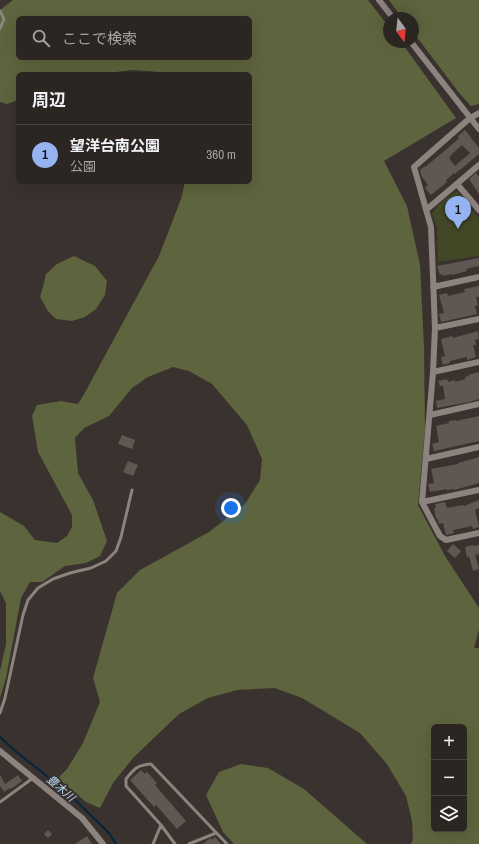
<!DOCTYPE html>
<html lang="ja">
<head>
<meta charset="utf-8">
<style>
	body { margin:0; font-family:"Archivo Narrow","Noto Sans JP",sans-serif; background:#383230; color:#f1f3f6 }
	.controls { position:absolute; right:12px; bottom:12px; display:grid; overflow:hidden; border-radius:6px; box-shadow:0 4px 16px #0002 }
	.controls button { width:36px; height:36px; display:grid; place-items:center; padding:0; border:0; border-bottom:1px solid #484341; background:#2c2623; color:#f1f3f6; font:20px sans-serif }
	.compass { position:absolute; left:383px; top:12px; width:36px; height:36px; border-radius:50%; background:#2c2623; box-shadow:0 4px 16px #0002; rotate:165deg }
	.you { position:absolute; left:231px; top:508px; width:14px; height:14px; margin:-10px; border:3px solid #fff; border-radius:50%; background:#1a73e8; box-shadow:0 0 0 6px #1a73e833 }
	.badge { display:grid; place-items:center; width:26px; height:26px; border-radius:50%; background:#95b2f1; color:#111; font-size:13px; font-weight:700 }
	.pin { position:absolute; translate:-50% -33px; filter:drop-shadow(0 1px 2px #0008) }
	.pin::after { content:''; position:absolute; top:21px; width:14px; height:12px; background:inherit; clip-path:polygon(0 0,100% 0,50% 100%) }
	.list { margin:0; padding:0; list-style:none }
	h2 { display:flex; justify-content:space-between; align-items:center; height:52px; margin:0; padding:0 16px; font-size:17px }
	h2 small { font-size:13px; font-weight:400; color:#a6a5a6 }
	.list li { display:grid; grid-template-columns:26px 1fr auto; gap:12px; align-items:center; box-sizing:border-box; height:60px; padding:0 16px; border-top:1px solid #484341 }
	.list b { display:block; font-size:15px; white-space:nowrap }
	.list p { margin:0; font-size:13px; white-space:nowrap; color:#a6a5a6 }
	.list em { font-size:13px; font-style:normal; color:#a6a5a6 }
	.icon { flex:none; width:22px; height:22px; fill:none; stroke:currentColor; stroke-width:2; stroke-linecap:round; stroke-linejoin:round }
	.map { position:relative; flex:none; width:479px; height:844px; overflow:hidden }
	.search { position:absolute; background:#2c2623; box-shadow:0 4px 16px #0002; left:16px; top:16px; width:236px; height:44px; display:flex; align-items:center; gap:10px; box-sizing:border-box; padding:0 14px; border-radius:6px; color:#a6a5a6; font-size:15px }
	.panel { position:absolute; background:#2c2623; box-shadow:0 4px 16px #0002; left:16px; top:72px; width:236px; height:112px; border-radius:6px }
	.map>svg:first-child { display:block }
	.green { fill:#424726 }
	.forest { fill:#5e643d; fill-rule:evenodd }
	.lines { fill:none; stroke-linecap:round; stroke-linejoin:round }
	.stream { stroke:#02263d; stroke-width:2 }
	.building { fill:#5f5852; fill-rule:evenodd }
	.service { stroke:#8c837f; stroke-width:3 }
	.minor { stroke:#8c837f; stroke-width:6 }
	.labels { text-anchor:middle; stroke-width:3.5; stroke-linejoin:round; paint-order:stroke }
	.water-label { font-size:11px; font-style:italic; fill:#b7daf6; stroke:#3a322f }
</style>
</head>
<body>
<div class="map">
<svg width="479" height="844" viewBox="0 0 479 844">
	<rect width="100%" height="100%" fill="#3a322f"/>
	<path class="green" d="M458,192L479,219V256L438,262L437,227L432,214C435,207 450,193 458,192Z"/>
	<path class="forest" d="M13,0H368L389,27V42H401L456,118L384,161L407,206L420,265L424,346L425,428L418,505L445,556L479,608V629L474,648H479V844H411L413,840L412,821L406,796L387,764L360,733L302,698L275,688L237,690L208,698L179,714L133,758L113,783L100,808L86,802L58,778L67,769L83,743L100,702L93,678L117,593L140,570L209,532L245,504L260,480L262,459L247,425L212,384L189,371L173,367L148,377L132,388L109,416L84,428L75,438L78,473L93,500L107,541L100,556L86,563L65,566L42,582H30L21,598L6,678L0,698V671L6,644V603L0,591V512L24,526L35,540L57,543L67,536L72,527V515L38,452L32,416L37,405L61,401L78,404L83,396L159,256L181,199L185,182H250V74H162L161,72L131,70L101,74H18V100L7,104L0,102V10ZM18,18H250V58H18ZM434,727H464V829H434Z
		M389,0H479V104L471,106L460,94L413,32V18H402Z
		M74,256L95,266L107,281L105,295L96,309L85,317L72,321L56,319L48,311L40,297L43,287L46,274L57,264Z
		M241,764L268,768L304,789L367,844H234L223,832L206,795L219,772Z"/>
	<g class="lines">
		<path class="stream" d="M0,737L14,750L68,793L109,833L116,844"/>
	</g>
	<path class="building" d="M465,130L479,148V154L455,174L454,173L446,180L447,182L431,195L425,188L428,185L422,177L420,170L425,166V167L448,148L459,138L458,136ZM462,145L470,153L455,166L449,158L451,157L450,156Z
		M476,173L479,177V194L469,179Z
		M479,258V266L466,269L467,271L452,275V274L443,276L442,274L440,275L437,266Z
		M479,286V297H476L478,305L475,306L477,314L441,322L439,314L444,313L439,295L447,293L448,296L465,292L464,289Z
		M478,331L479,339L475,340L476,345H473L476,357L467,360V357L450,361V363L443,365L441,357L445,356L441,339L452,336L453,338Z
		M479,372V399L469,402L437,408L436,401L445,399L443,386H440L438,381L447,379L448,382L455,380V382L465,379V377L469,376L468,375Z
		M479,416V441L434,451L432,444L439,442L436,426L449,423V421L456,420V421Z
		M122,435L135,440L132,449L118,444Z
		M479,457V483L454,490V489L447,490V489L430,492L428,484L434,483L431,469L458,464V463Z
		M128,461L138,465L133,476L123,472Z
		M479,500V508L475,510L479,527L473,529L472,526L453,530L454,533L446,535L443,523L439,524L437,518H436L434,508H436L435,504L445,502L447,508L463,505L464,506Z
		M453,544L461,551L455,558L447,551Z
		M473,545L474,546L479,545V554L475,555L479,569L473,571L469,556L467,557L465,547Z
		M141,770L145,774L147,772L157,783L155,785L186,821L177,829L156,805L154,807L130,780Z
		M0,775L5,784L18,775L22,781L11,789L10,788L4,792L0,786Z
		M48,830L52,834L48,838L44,834Z
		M87,836L92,844H75Z
		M215,837L221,844H203L209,839L211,838L212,840Z"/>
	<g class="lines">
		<path class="service" d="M0,11L4,19L0,29
			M0,713L5,698L23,615L28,600L38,588L53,579L70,573L91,568L106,561L116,551L121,537L132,490
			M0,802L33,778
			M153,844L161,825
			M175,844L161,825L126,786V779C134,769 137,765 151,764L227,844
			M189,844L216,833"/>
		<path class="minor" d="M379,0L393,18
			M411,42L479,129
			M479,113L470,118L414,167L431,227L435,328L433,372L422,502L440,536L446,540L479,533
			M457,184L479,210
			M426,210L479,165
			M433,287L479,277
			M435,328L479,319
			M433,372L479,362
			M430,415L479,404
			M426,459L479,447
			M422,502L479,490
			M0,751L82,818L103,844"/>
	</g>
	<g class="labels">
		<g class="water-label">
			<text transform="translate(61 788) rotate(41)" y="4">豊木川</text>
		</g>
	</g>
</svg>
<div class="controls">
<button>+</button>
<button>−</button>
<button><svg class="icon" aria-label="layers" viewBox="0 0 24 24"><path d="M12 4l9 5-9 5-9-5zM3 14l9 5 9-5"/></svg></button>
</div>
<svg class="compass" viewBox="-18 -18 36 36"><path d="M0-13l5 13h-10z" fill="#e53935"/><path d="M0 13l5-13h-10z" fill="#a6a5a6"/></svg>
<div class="you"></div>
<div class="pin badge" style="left:458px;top:229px">1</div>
<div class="search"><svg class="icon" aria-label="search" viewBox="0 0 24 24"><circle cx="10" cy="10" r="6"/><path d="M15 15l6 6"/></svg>ここで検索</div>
<section class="panel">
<h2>周辺<small></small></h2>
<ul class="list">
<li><span class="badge">1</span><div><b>望洋台南公園</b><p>公園</p></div><em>360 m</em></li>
</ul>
</section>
</div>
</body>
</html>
